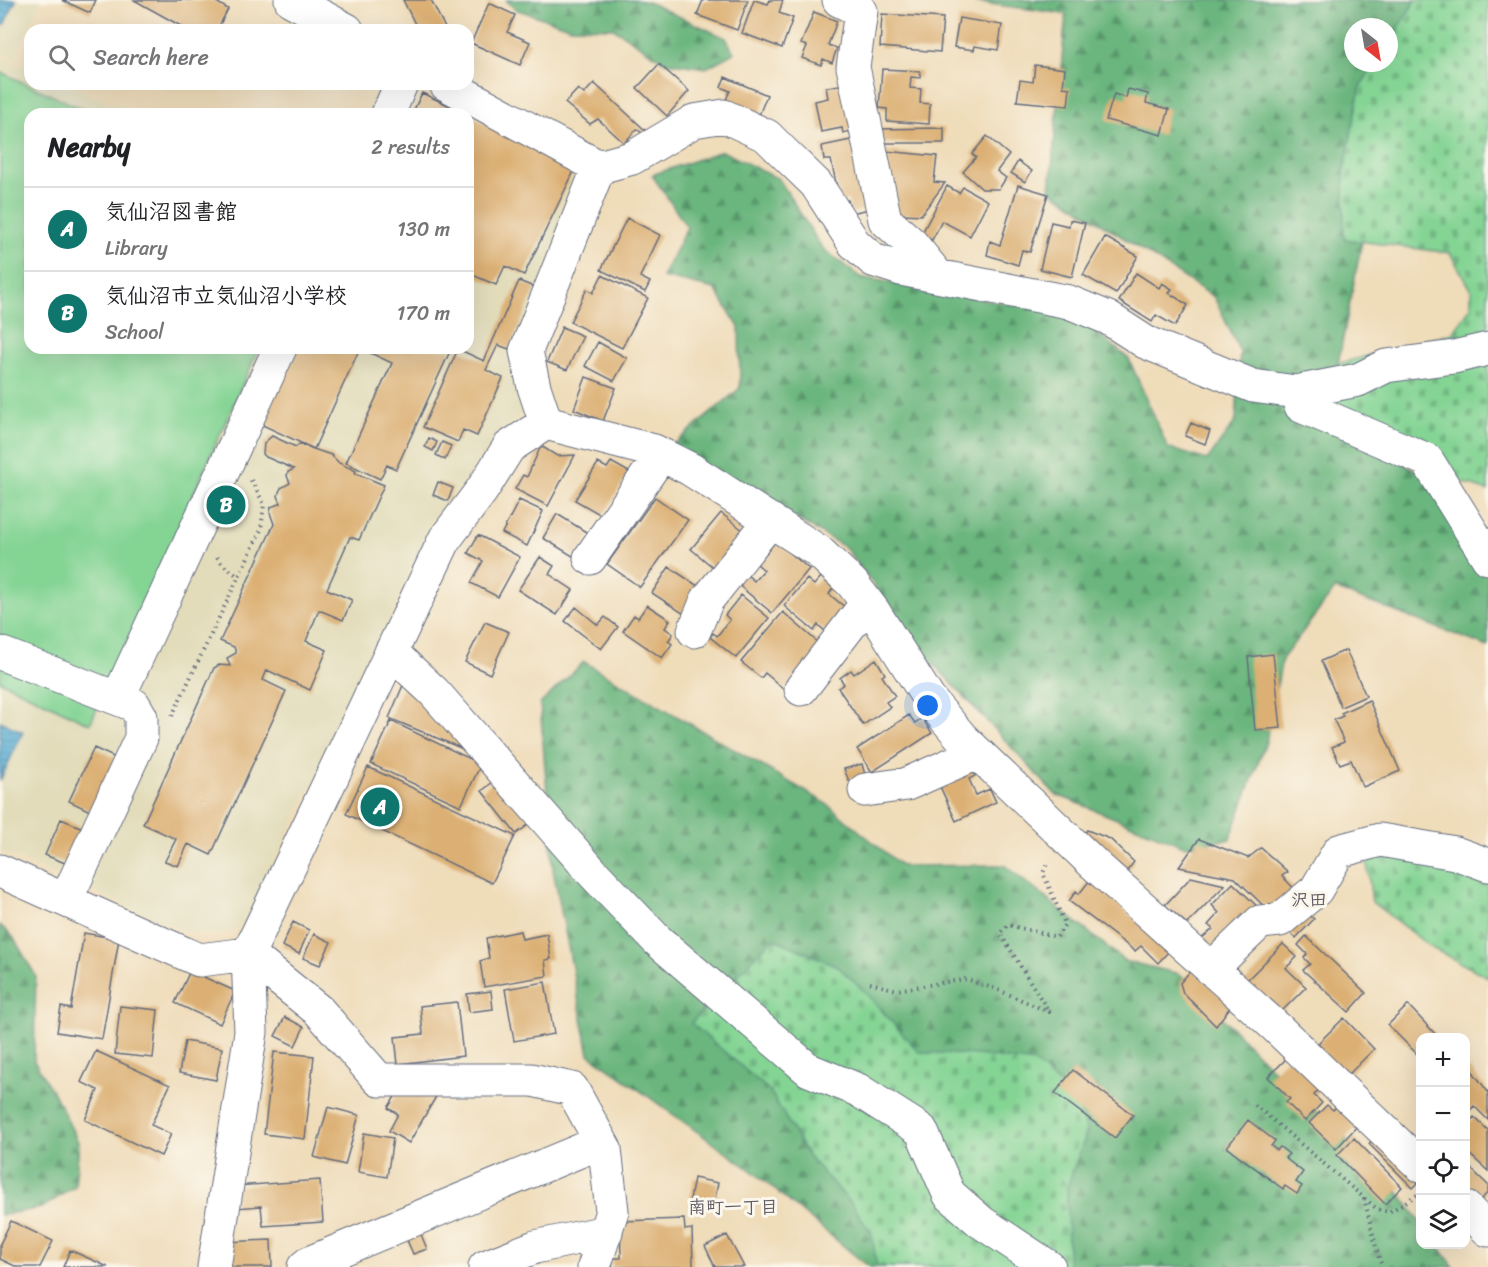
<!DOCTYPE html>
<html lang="en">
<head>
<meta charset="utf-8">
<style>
	body { margin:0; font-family:Sriracha,"Klee One",sans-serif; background:#f2f2f2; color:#202124 }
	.controls { position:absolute; right:18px; bottom:18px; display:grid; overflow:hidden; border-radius:12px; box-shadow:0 6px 24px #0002 }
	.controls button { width:54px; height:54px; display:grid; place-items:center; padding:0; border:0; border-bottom:2px solid #e0e0e0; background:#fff; color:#202124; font:30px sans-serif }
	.compass { position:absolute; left:1344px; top:18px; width:54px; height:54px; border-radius:50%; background:#fff; box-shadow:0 6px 24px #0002; rotate:149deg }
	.you { position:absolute; left:928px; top:706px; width:21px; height:21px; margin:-15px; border:4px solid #fff; border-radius:50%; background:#1a73e8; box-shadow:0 0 0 9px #1a73e833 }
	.badge { display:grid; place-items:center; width:39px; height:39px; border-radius:50%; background:#0f766e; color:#fff; font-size:20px; font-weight:700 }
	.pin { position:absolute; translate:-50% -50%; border:3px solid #fff; box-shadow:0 2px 6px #0006 }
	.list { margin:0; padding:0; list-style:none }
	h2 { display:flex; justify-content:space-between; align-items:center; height:78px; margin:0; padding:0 24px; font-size:26px }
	h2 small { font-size:20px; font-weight:400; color:#757577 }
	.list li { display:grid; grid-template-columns:39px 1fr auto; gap:18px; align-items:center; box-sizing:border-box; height:84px; padding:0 24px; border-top:2px solid #e0e0e0 }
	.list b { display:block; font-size:22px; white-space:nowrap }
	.list p { margin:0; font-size:20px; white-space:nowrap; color:#757577 }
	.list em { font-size:20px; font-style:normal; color:#757577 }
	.icon { flex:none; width:33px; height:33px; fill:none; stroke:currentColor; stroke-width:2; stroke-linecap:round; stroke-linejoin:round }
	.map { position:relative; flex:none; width:1488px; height:1267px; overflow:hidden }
	.search { position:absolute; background:#fff; box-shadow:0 6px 24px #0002; left:24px; top:24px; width:450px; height:66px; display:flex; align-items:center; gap:15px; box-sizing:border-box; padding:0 21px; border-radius:18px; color:#757577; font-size:22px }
	.panel { position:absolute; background:#fff; box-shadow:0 6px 24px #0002; left:24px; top:108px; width:450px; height:246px; border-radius:18px }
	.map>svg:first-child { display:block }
	.built { fill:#e2dcba }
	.forest { fill:url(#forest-firs); stroke:#43726e; stroke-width:1.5; fill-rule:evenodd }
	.cemetery { fill:url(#cemetery-stones); stroke:#508279; stroke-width:1.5 }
	.green { fill:#84d494; stroke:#508279; stroke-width:1.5 }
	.water { fill:url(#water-rules); stroke:#386d98; stroke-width:1.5 }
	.building { fill:#dcb075 }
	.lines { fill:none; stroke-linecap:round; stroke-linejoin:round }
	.minor-casing { stroke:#656c7e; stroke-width:35 }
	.path { stroke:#656c7e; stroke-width:4; stroke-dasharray:1.5 4.5; stroke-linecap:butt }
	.minor { stroke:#fff; stroke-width:33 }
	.labels { text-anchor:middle; stroke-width:6; stroke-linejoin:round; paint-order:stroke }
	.neighbourhood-label { font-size:18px; font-weight:bold; fill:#5f5c66; stroke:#fbf7ec }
</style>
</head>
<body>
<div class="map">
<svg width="1488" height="1267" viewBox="0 0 1488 1267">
	<defs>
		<pattern id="forest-firs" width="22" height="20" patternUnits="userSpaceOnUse" patternTransform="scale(1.5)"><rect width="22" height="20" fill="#6bb67e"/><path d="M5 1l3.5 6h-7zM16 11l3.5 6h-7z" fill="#57946a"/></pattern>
		<pattern id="cemetery-stones" width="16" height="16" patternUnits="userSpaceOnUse" patternTransform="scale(1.5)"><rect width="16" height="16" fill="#84d494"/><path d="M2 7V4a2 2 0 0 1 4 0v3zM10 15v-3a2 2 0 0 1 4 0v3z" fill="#71b682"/></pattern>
		<pattern id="water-rules" width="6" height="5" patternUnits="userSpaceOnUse" patternTransform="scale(1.5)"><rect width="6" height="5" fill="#54abd1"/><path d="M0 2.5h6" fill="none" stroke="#458cad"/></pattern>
	</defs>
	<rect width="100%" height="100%" fill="#fbf7ec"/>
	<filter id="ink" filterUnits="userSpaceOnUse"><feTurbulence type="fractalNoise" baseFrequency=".0167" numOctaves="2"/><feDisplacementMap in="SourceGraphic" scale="12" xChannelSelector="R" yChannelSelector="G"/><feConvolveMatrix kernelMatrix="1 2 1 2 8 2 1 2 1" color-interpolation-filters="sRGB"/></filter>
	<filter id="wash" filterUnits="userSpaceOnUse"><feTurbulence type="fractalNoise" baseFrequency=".008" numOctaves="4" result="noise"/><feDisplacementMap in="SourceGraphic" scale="24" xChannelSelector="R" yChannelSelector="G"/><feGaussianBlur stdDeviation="1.35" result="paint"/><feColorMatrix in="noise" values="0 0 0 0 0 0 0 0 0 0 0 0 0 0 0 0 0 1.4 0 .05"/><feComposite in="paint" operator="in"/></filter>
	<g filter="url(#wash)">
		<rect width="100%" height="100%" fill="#efdcb9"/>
		<path class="built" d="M0,0H41L14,59L0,53Z
			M0,57L30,70V84H65L137,114H30V348H468V114H366L380,84H429L583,164L530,402L504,439L471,476L467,490L437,519L248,919L233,931L218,934L188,932L0,851Z"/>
		<path class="forest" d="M506,0H637L648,2L726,38L734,53L706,68L665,62L613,28L570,27L515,9Z
			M959,0H1460L1373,185L1327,420L1449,489L1488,536V647L1335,589L1282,659L1266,742L1230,839L1184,846L1055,794L930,660L845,547L671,447L740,388L739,327L715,289L662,277L687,227L652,175L722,151L779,179L822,248L860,277L1077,316L1129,359L1168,448L1207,460L1236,421L1240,352L1214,297L1050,190L1066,14ZM1353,27H1389V63H1353Z
			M584,662L824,802L902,866L1004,865L1125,961L1180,974L1272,1069L1391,1182L1420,1221V1244L1438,1245L1454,1267H869L752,1171L589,1054L553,870L540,704Z
			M0,925L13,937L36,976L34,1061L58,1101L79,1144L75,1186L42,1208L0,1215Z"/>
		<path class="cemetery" d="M1416,0H1488V491L1440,475L1317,423L1311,371L1453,333L1471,307V289L1450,253L1344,239V172L1360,87L1375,63H1389V42Z
			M1403,840L1488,875V977L1432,948L1372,902L1367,863Z
			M773,938L837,966L861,988L919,1052L977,1055L1035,1063L1077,1101L1087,1132L1067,1187L1068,1262L1070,1267H877L872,1235L853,1205L808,1156L770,1091L691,1023Z"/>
		<path class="green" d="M0,72L93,114H30V348H259L90,724L0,681Z"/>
		<path class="water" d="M0,0H16L4,25L0,23Z
			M0,721L23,732L0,781Z"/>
		<g id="blocks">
			<path class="building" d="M62,0H96L90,13Z
				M134,0H213L228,9L217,30H188Z
				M403,0H431L446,30H418Z
				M703,0H748L737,30L697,15Z
				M754,0L768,4L770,0H783L779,13L793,18L782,48L742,33Z
				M489,3L515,15L507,32L530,42L520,65L471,43Z
				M814,12L837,21L828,45L837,48L832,63L823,59L821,65L802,58L807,46L801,44Z
				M882,14L943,18L940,52L880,47Z
				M959,18L1002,25L998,50L975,46L974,50L954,47Z
				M659,64L689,91L667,116L637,88Z
				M1035,65L1065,69L1063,87L1070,88L1068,106L1017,101L1020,80L1033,82Z
				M882,69L920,71V78L911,77L910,88L921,89L920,103L930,104L929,124L887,121V109L879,108Z
				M725,77L767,95L757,120L723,106L730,91L721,87Z
				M594,83L646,131L643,134L637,129L624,143L598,119L590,124L565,103L578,89L584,94Z
				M851,83L859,129L843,133L842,128L821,132L815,101L828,98L826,87Z
				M1128,89L1148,94L1146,103L1169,109L1162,135L1106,120L1114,94L1126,98Z
				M422,93L467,114H412Z
				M468,115L576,167L524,275L505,266L496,285L468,273Z
				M944,128V143H874V129Z
				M987,136L1009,155L997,171L1006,178L999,189H982L963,172L976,157L972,154Z
				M860,138L874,208L851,213L848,200L840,201L831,160H824L822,146Z
				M885,151L937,156L934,182L945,183L921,215L904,214L903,222L889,221Z
				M1018,161L1032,171L1025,182L1011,173Z
				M1018,185L1048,194L1030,252L1022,250L1018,265L987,255L990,241L1000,245Z
				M947,186L959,193L963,187L988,201L970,236L942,221L932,240L921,235Z
				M627,218L660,235L640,277L650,282L645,292L601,270Z
				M1070,220L1085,223L1072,277L1040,269L1051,222L1069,226Z
				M1105,237L1138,256L1116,294L1083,275Z
				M1136,273L1159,288L1162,283L1172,289L1169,293L1188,305L1175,326L1156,315L1152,322L1119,301Z
				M602,275L648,298L622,348L570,322L587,289L593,293Z
				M519,281L536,288L509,349L498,345L486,370L503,378L477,436L463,430L458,442L423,427L458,349L484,361Z
				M562,327L583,336L567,370L547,362Z
				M598,342L627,358L614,381L585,366Z
				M292,348L451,349L396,469L387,465L380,479L346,463L392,363L360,348L314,449L258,423Z
				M586,377L616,388L603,421L574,409Z
				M1191,423L1210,431L1205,444L1185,436Z
				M272,436L296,447L299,444L331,455L339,463L356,471L355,473L384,485L359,540L350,537L327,589L352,600L343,620L319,610L306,641L327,650L310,690L267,670L263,680L286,691L211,855L188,844L178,866L165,861L176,839L143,824L214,668L219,665L230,666L227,658L236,653L234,647L220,641L274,524L270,513L271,507L281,503L278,496L279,492L281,488L290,483L287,476L288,472L294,469L266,457L263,454L264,443Z
				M429,438L437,442L433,451L425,447Z
				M442,442L451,446L445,460L436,455Z
				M541,446L557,456L575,455L548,506L515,489L523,475L527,477Z
				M611,462L629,472L603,516L575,500L598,463L607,468Z
				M438,482L453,488L448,501L433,495Z
				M655,497L688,520L640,587L607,564Z
				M519,500L543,511L527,546L502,533Z
				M721,513L744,531L714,568L691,549Z
				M557,514L591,535L576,558L543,538Z
				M478,535L520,557L498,597L471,583L483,561L468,553Z
				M776,541L809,569L772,613L736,583L745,573L754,581L764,570L757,564Z
				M540,557L554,566L549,574L573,590L557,615L518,590Z
				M669,567L701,588L684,614L652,593Z
				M821,577L833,588L829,594L846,608L826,632L818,625L814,631L784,606L807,579L814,585Z
				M741,595L769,618L736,658L710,637L713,633L717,636L730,620L725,615Z
				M647,605L670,620L665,628L673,634L668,641L672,644L662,658L623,631L634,615L638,618Z
				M576,607L598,625L605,617L618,627L601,649L565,621Z
				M783,612L822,646L785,690L765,673L761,678L741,662Z
				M485,622L509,632L490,674L465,662Z
				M1346,650L1366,696L1341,707L1321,661Z
				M1273,654L1281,728L1255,730L1248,657Z
				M876,659L885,674L882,676L895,696L886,702L890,707L863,725L838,688L844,684L840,678L851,670L854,674Z
				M404,683L475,754L389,718Z
				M1369,700L1400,771L1363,787L1351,760L1340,764L1332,747L1344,742L1334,720L1343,716L1341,713Z
				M909,715L915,723L922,718L932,733L872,772L857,749Z
				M391,721L481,764L461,806L371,764Z
				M94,748L118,759L92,812L69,801Z
				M862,764L865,775L849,781L844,769Z
				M970,764L975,776L969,779L976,795L990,789L996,802L956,821L937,780Z
				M368,767L515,836L492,883L346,814Z
				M496,779L532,822L516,834L482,791Z
				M61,819L85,829L70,865L45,855Z
				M1087,830L1110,839L1134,862L1127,871L1084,834Z
				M1199,839L1248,858L1261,848L1288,872L1282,876L1299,894L1274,916L1235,878L1179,867Z
				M1191,877L1225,885L1187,924L1165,905Z
				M1090,880L1170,950L1158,963L1141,946L1135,951L1069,901L1076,891L1079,894Z
				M1233,883L1261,910L1218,954L1202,938L1213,929L1208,925L1219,913L1212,905Z
				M1302,909L1314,919L1296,938L1280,923Z
				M293,922L309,930L299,954L282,946Z
				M520,931L522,939L547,934L551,959L545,960L547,976L484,987L480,961L489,958L486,938Z
				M84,933L119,939L102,1039L57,1032L61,1007L71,1009Z
				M314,934L331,942L320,965L303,958Z
				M1306,936L1366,993L1349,1012L1303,970L1310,964L1304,958L1307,954L1298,945Z
				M1283,944L1297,957L1286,968L1306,987L1278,1015L1245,982Z
				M1192,969L1231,1006L1216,1026L1183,993L1180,983Z
				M190,971L235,991L220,1024L175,1003Z
				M545,982L554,1034L514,1041L505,989Z
				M491,991L493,1009L469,1012L467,994Z
				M457,1002L463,1056L398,1064L395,1037L423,1034L420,1006Z
				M1408,1005L1439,1038H1420V1057L1388,1025Z
				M120,1006L158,1010L153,1058L115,1054Z
				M285,1017L304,1027L295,1046L275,1036Z
				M1344,1018L1374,1049L1345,1078L1314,1047Z
				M185,1041L222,1048L216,1080L179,1073Z
				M96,1051L170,1085L151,1125L171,1134L161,1156L85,1120L98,1090L81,1082Z
				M274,1052L314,1056L305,1139L264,1134Z
				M1289,1056L1321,1087L1314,1095L1322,1103L1305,1121L1286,1102L1290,1099L1268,1077Z
				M1470,1068L1488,1092V1120L1474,1106L1466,1115V1073Z
				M1073,1070L1133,1115L1115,1138L1055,1093Z
				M396,1095H437L409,1143L389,1131L398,1114L388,1108Z
				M1327,1105L1333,1110L1338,1105L1359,1124L1336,1149L1309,1123Z
				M328,1107L359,1115L345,1165L314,1157Z
				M1474,1117L1488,1130V1171L1466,1151V1126Z
				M1248,1120L1275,1141L1271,1146L1277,1150L1280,1147L1289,1154L1285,1158L1303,1172L1296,1182L1302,1186L1297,1194L1285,1186L1283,1189L1227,1147Z
				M364,1133L393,1138L387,1177L358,1172Z
				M1376,1136L1420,1181L1413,1188L1369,1144Z
				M1354,1138L1402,1187L1385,1204L1337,1155Z
				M1466,1164L1488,1185V1192L1478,1203L1466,1192Z
				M694,1178L718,1183L713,1209L689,1205Z
				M320,1180L323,1222L263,1226L261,1206L236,1208L235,1186Z
				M684,1219L685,1230L692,1229L693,1267H612V1258H621L620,1221Z
				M11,1221L53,1241L40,1267H17L0,1259V1244Z
				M418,1227L427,1249L413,1254L404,1233Z
				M727,1235L744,1267H715L705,1246Z
				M271,1240L272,1267H226L225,1242Z
				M70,1250L108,1267H63Z"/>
		</g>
	</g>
	<g filter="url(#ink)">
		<use href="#blocks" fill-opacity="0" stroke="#656c7e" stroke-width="1.5"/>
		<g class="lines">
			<g class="minor-casing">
				<path id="minor" d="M291,0L347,30
					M839,0L861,11L853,67L885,220L911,243L937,275
					M446,84L599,167L632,158L694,121L724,116L767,136L780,149L816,184L854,243L873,260L901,269L1069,302L1108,318L1145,342L1253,386L1296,392L1358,380L1386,366L1454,357L1488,349
					M388,114L401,84
					M1296,392L1301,406L1427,460L1488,558
					M546,423L534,387L526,351L599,167
					M590,558L661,455
					M694,631L707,600L771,520
					M391,652L434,692L592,872L657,940L809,1070L858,1090L921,1130L949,1194L981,1222L1049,1267
					M0,653L134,705L141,717V738L66,900
					M801,689L867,603
					M118,698L280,348
					M865,790L907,784L977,753
					M0,871L199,960L248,954L319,1011L379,1080H532L572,1089L605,1149L612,1211L594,1267
					M1211,969L1260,922L1280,920L1316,890L1339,851L1380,840L1455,853L1488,865
					M1466,1208L1488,1230
					M214,1267L251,1032L248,954L445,539L482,490L509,447L546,423L654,451L690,469L818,551L852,583L874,612L929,699L962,738L1094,864L1276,1027L1420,1165
					M304,1267L309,1263L601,1142
					M485,1267L535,1247L606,1232"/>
			</g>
			<path class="path" d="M217,557L222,564L239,577
				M172,716L261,530L264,504L251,480
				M870,983L897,990L966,979L1001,991L1049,1012L1000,933L1008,925L1057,937L1065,924L1043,873L1048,861
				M1255,1105L1377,1209L1389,1212L1417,1195
				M1364,1198L1379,1259L1383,1267"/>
			<use href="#minor" class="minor"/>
		</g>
	</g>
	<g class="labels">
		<g class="neighbourhood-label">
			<text x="1309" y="906">沢田</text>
			<text x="733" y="1213">南町一丁目</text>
		</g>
	</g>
</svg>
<div class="controls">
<button>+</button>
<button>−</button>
<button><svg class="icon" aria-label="locate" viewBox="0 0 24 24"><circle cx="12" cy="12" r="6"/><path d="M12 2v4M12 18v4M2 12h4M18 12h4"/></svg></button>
<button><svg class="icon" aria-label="layers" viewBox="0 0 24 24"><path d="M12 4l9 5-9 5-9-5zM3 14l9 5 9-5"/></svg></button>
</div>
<svg class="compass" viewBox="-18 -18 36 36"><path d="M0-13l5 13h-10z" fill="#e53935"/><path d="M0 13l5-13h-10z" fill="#757577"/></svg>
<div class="you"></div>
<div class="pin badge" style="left:380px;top:807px">A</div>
<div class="pin badge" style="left:226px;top:505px">B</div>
<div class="search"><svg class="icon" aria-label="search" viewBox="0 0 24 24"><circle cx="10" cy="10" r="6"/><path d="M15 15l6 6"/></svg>Search here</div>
<section class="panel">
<h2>Nearby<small>2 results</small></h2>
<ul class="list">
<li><span class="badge">A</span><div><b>気仙沼図書館</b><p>Library</p></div><em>130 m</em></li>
<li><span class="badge">B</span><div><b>気仙沼市立気仙沼小学校</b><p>School</p></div><em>170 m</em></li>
</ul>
</section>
</div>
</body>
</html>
